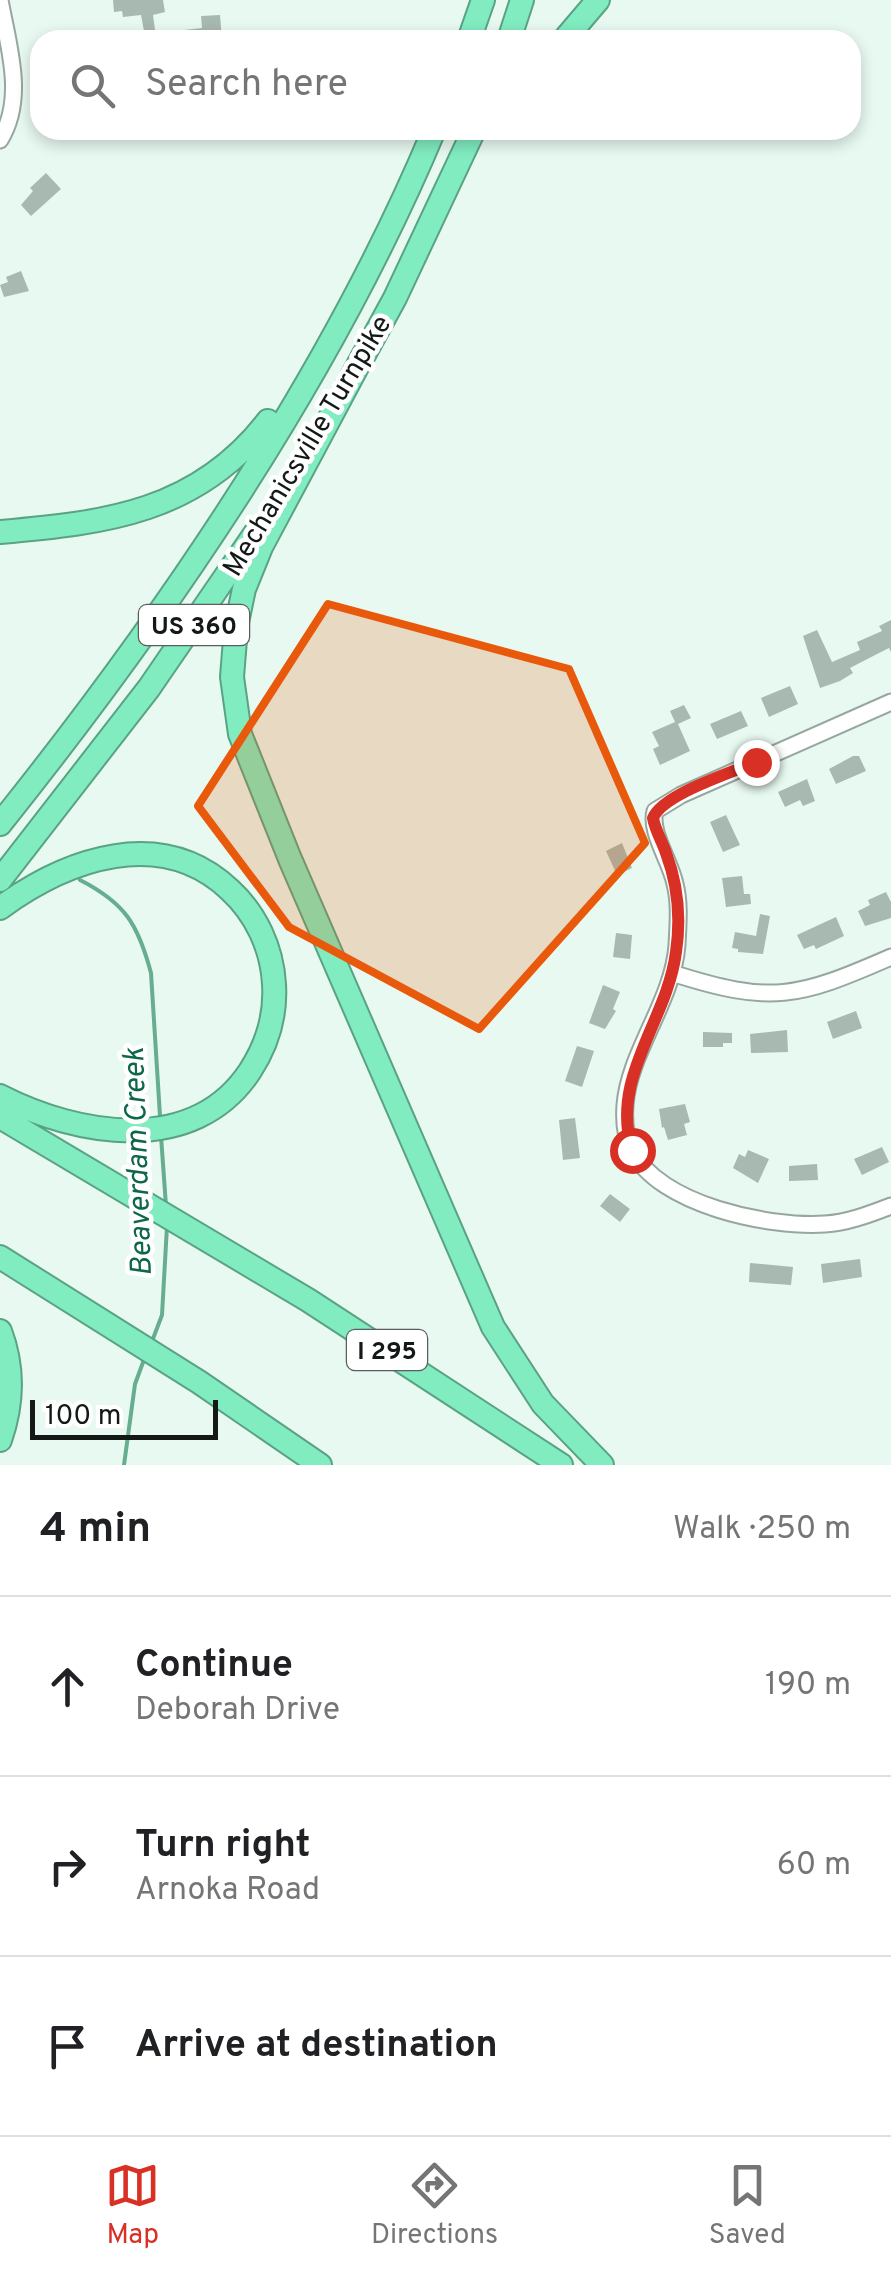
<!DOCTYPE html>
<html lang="en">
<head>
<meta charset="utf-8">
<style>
	body { margin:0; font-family:Overpass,sans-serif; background:#f6f6f6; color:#202124 }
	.scale { position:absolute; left:30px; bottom:25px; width:188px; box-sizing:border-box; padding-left:10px; border:5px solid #131916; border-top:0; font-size:28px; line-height:35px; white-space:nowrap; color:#131916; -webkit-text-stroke:8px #fff; paint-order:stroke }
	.stop { position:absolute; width:30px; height:30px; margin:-22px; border:8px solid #d93025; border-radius:50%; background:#fff }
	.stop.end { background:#d93025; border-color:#fff; box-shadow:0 2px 10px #0008 }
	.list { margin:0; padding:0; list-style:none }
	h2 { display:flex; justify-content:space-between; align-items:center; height:130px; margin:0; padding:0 40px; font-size:42px }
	h2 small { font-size:32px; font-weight:400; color:#757577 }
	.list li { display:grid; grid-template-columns:65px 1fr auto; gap:30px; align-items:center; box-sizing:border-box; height:180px; padding:0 40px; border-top:2px solid #e0e0e0 }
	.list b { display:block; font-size:38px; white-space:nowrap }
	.list p { margin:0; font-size:32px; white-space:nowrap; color:#757577 }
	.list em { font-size:32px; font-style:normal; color:#757577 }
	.icon { flex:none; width:55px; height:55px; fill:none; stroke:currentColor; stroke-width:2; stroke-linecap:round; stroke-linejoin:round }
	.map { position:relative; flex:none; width:891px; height:1465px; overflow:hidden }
	.search { position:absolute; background:#fff; box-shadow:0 5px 15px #0003; left:30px; right:30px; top:30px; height:110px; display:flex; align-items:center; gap:25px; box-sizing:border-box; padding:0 35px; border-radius:30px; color:#757577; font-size:38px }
	.sheet { height:670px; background:#fff }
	nav { display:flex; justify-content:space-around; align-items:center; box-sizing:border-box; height:140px; border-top:2px solid #e0e0e0; background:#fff; font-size:28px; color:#757577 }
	nav a { display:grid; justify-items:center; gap:5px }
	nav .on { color:#d93025 }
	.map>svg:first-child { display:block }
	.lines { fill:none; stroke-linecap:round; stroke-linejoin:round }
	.stream { stroke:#67ad90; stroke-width:4 }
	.building { fill:#a8b9b1 }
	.minor-casing { stroke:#97a79f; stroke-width:19 }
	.highway-casing { stroke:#5aa284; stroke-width:26 }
	.minor { stroke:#fff; stroke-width:15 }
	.highway { stroke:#80ecc0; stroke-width:22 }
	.route { stroke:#d93025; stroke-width:12 }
	.marked { fill:#e8590c; fill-opacity:0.2; stroke:#e8590c; stroke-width:8; stroke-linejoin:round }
	.labels { text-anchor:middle; stroke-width:9; stroke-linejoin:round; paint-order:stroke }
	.shield { fill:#fff; stroke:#5a5e5c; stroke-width:2.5 }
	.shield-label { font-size:25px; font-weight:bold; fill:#131916 }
	.street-label { font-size:28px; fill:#131916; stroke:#fff }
	.water-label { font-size:30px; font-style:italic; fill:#0e674a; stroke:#fff }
</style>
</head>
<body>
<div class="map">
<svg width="891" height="1465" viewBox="0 0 891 1465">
	<rect width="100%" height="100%" fill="#e8f9f1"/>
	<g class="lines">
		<path class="stream" d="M80,880C125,903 138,924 151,973L160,1116
			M161,1136L166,1206
			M151,1344L162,1315L167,1226
			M124,1465L135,1384L145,1357"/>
	</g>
	<path class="building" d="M113,0H163L165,12L153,15L155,30L144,31L141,15L123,17L122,11L114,12Z
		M220,15L222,40H184V30L202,28L201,16Z
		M46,173L61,189L31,216L21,205L33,191L30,188Z
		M21,271L29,291L4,297L0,285L8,282L6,277Z
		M891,620V652L889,648L879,653L850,668L853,673L840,681L820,688L803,636L817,630L832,662L860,650L857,642L882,631L879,626Z
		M790,686L798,704L769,717L761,698Z
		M684,705L691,718L678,724L690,751L660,765L653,749L659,746L652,732L675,722L670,711Z
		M741,711L748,726L717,739L710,724Z
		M853,756H859L866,771L836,784L829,769Z
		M807,779L815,801L803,806L800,800L785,807L778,792Z
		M726,815L740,845L723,852L710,822Z
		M622,843L632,868L617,875L606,851Z
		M742,876L744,894H750L751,904L726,907L722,878Z
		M886,892L891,902V918L865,926L858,911L870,905L868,900Z
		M760,914L770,916L763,954L738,952V949L732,948L735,932L756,936Z
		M836,917L844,936L816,949L814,945L804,949L797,935Z
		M616,933L632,935L630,959L613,957Z
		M603,985L620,992L613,1009L616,1011L605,1029L589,1023Z
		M856,1011L862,1028L833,1039L827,1022Z
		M787,1030L788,1052L751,1053L750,1034Z
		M703,1032L732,1033V1043H723V1047H703Z
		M577,1046L594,1051L582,1087L565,1081Z
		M685,1104L690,1122L684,1124L687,1135L668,1140L664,1127L662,1128L659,1109Z
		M575,1118L580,1158L563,1160L559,1120Z
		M882,1147L889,1162L862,1175L854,1159Z
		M748,1150L769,1159L758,1183L733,1168L739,1154L745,1157Z
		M817,1164L818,1180L789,1181V1166Z
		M610,1194L630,1209L620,1222L600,1206Z
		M860,1259L862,1277L823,1283L821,1264Z
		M750,1263L793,1267L791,1285L749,1282Z"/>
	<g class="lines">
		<g class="minor-casing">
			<path id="minor" d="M0,140C26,98 8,45 0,0
				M891,702L681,795L655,811C649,832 671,862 675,884C680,903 678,925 677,945C673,1001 629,1052 625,1105C624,1119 625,1137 632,1150C658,1205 770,1228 825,1224C847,1223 870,1214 891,1206
				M672,973C772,1005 797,998 891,957"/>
		</g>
		<g class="highway-casing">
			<path id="highway" d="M469,40L483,0
				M509,40L522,0
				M564,40L598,0
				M364,354L261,547L244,589L236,627L232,677L240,734L290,859L493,1327L543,1404L602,1465
				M359,364L395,298L474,130
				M0,532C106,523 198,512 268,421
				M0,824C165,618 332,374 434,130
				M0,880L149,688L256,532
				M0,908C67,859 161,825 230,890C256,914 272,948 274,984C276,1015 267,1045 250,1071C194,1156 78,1136 0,1096
				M0,1117L308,1300L561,1465
				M0,1257L199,1382L320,1465
				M0,1331C14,1368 13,1403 0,1440"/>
		</g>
		<use href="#minor" class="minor"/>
		<use href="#highway" class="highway"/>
	</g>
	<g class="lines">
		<path class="route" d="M632,1150C610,1076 667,1022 676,952C681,918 678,885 666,853C662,841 655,830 653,818C663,794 731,773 756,762"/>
	</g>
	<path class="marked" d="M328,604L569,669L645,843L479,1029L289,927L198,806Z"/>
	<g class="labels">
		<g class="shield">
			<rect x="139" y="605" width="110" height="40" rx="8"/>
			<rect x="347" y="1330" width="80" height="40" rx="8"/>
		</g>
		<g class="shield-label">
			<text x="194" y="634">US 360</text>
			<text x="387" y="1359">I 295</text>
		</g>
		<g class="street-label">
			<text transform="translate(306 445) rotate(-59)" y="10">Mechanicsville Turnpike</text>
		</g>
		<g class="water-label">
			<text transform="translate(137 1162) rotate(-92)" y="10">Beaverdam Creek</text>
		</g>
	</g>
</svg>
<div class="scale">100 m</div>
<div class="stop" style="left:632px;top:1150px"></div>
<div class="stop end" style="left:756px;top:762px"></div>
<div class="search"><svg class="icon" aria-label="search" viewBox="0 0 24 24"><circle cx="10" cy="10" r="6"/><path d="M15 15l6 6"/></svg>Search here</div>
</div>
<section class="sheet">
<h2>4 min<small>Walk · 250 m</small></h2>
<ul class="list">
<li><svg class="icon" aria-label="ahead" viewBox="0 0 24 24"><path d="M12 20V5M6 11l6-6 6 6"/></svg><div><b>Continue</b><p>Deborah Drive</p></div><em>190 m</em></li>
<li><svg class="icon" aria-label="right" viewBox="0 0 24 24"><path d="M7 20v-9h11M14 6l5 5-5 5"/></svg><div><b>Turn right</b><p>Arnoka Road</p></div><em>60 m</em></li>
<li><svg class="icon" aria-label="arrive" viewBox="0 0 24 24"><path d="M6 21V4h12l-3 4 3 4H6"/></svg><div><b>Arrive at destination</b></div></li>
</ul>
</section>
<nav>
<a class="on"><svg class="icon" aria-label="map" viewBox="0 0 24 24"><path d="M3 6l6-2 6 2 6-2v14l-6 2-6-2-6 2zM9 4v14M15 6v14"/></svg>Map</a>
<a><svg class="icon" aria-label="directions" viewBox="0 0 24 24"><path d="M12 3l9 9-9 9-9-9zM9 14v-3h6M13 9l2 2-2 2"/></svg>Directions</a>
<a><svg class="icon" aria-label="saved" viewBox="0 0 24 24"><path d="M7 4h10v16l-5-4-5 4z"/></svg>Saved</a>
</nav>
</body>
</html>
